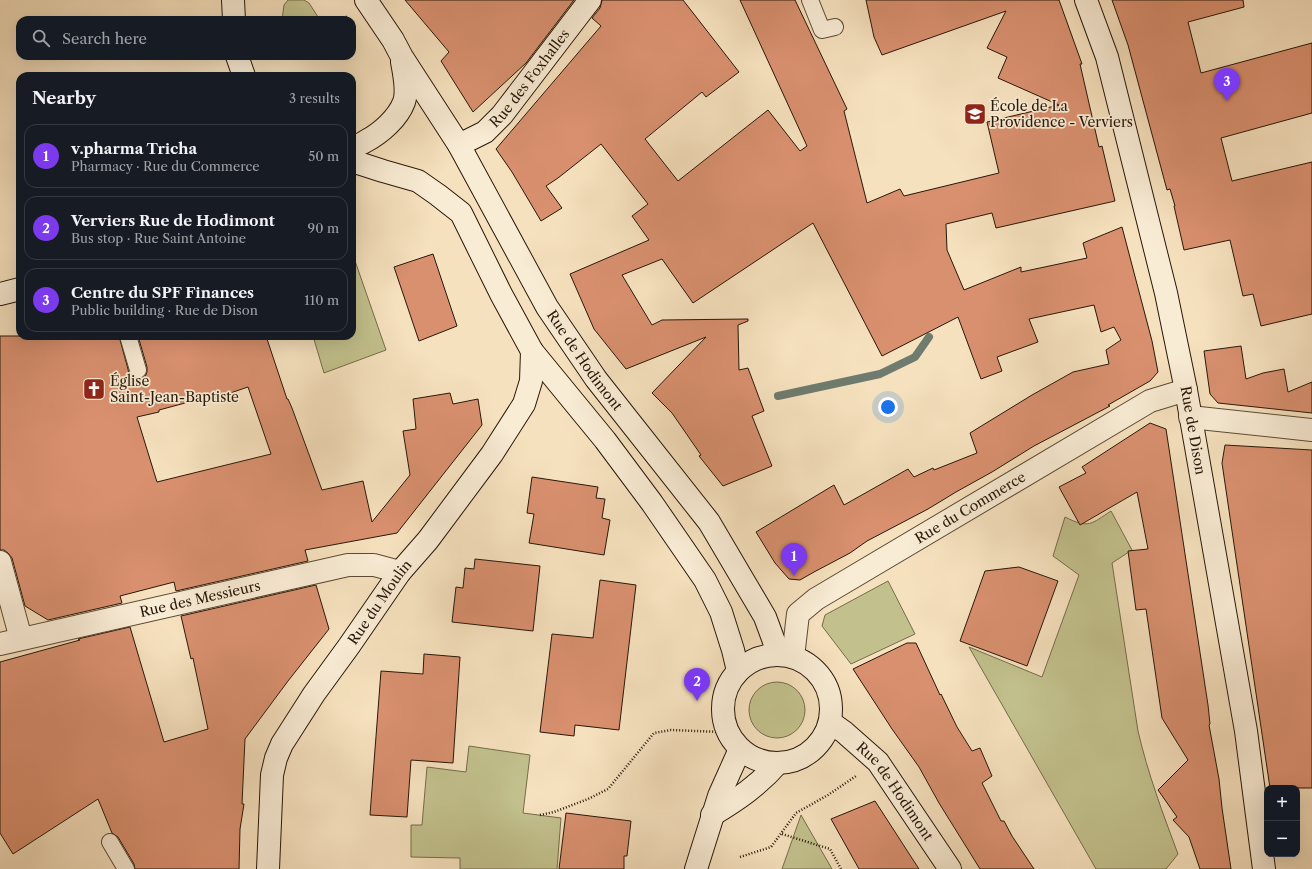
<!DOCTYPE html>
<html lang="en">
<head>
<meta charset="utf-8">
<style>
	body { margin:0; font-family:"Libre Caslon Text",serif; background:#242831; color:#f1f3f6 }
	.controls { position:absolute; right:12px; bottom:12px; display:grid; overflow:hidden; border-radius:8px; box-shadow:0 4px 16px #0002 }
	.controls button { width:36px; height:36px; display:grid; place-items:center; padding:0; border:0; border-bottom:1px solid #363941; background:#171b24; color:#f1f3f6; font:20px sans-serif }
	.you { position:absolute; left:888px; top:407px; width:14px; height:14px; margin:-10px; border:3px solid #fff; border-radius:50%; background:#1a73e8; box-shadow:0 0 0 6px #1a73e833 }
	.badge { display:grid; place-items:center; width:26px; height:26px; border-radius:50%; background:#7c3aed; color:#fff; font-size:13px; font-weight:700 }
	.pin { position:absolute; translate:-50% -33px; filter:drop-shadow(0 1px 2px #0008) }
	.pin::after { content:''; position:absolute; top:21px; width:14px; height:12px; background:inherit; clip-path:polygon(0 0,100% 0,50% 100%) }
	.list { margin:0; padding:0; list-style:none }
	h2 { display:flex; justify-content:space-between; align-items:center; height:52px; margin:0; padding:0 16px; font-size:17px }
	h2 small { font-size:13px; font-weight:400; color:#9ea1a6 }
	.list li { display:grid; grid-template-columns:26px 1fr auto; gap:12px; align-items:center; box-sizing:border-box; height:64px; margin:0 8px 8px; padding:0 8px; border:1px solid #363941; border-radius:12px }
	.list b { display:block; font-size:15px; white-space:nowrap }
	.list p { margin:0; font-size:13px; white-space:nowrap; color:#9ea1a6 }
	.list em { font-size:13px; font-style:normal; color:#9ea1a6 }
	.icon { flex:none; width:22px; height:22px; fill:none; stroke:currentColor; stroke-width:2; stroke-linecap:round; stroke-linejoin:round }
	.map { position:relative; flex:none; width:1312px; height:869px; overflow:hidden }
	.search { position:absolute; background:#171b24; box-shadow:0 4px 16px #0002; left:16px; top:16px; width:340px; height:44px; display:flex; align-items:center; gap:10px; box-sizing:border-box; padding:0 14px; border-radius:12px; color:#9ea1a6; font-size:15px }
	.panel { position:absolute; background:#171b24; box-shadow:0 4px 16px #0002; left:16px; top:72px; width:340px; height:268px; border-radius:12px }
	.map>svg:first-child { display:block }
	.green { fill:#c2c18d; stroke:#756c4b }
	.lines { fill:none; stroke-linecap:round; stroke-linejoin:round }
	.stream { stroke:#6e7b6e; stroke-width:8 }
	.building { fill:#d9906f; stroke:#281709; fill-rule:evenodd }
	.lane-casing { stroke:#5c4a36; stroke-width:18 }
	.street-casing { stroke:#5c4a36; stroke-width:24 }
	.secondary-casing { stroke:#281709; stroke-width:24 }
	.path { stroke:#281709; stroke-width:2.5; stroke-dasharray:1 2; stroke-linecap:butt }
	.lane { stroke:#f9ecd5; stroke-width:16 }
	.street { stroke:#f9ecd5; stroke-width:22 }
	.secondary { stroke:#f9ecd5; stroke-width:22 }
	.labels { text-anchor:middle; stroke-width:3.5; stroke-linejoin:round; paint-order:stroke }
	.street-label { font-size:14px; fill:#281709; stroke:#f9ecd5 }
	.poi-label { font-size:14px; fill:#281709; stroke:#f9ecd5; text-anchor:start }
</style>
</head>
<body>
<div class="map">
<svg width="1312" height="869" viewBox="0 0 1312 869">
	<rect width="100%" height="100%" fill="#f6e1be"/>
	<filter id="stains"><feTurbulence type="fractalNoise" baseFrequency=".005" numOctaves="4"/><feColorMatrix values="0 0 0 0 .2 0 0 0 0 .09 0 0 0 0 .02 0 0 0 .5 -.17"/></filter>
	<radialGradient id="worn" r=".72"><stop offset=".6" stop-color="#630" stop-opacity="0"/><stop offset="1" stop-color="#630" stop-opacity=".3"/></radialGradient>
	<path class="green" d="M288,0H304L309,3L320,20H282L284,5Z
		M354,258L386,350L324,373L313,336H352V259Z
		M1111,511L1132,550L1112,563L1138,731C1148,774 1163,814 1178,854L1166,869H1096L969,647L1042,677L1079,575L1053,556L1065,517C1089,529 1091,524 1111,511Z
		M888,581L915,634L851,664L822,626L825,615Z
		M749 710a28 28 0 1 1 56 0a28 28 0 1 1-56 0Z
		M469,746L530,755L523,813L561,818L557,869H460V858L411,857V825H422L427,767L466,772Z
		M801,815L832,869H782Z"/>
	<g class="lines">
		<path class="stream" d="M778,396L880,374L915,357L929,337"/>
	</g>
	<path class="building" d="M405,0H574L526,63L473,112L441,61L449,52Z
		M602,0H683L739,72L706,97L702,92L645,139L678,181L768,110L800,151L807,146L740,0H795L847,109L844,111L867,203L900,189L904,196L999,173L987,122L1059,105L998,78L1007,57L987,48L1006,11L882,55L874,37L866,0H1059L1082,64H1080L1099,147L1102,146L1115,201L996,228L992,213L946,224L947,250L964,290L1021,267V272L1087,258L1083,243L1122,227L1152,341L1158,372L1150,381L1108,405L1110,406L1034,446L992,472L956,492L928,509L867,541L850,553L814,572L800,580L789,579L775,563L756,532L834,485L844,505L908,469L914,477L933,468L934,470L977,453L970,433L1032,395L1073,372L1109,364L1106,350L1121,340L1114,327L1101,332L1094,305L1029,319L1038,342L997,357L1002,371L981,379L958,317L882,356L813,223L693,303L662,259L622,275L652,325L662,320L748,319V321L738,325L739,370L748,368L764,411L752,416L772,466L723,486L699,456L701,455L672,413L652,393L706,337L626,369L594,329L570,274L649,240L632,216L648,204L601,144L558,178L546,186L562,208L541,221L512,172L496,149L601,26L592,18L600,8Z
		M1112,0H1243L1244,7L1188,22L1201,73L1312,43V113L1221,138L1232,181L1312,162V314L1261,326L1253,294L1243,296L1230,240L1184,250L1174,206H1175L1170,189L1167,190L1128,45Z
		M433,254L457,326L419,341L394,267Z
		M0,336H119L129,373L132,377L136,379H141L145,377L147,372V367L138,336H266L287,399H288L292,408L322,490L363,481L372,522L410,475L403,431L416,429L413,399L450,393L453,404L478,399L482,425L397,533L305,550L308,561L176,591L174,582L120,596L122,603L48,620L25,606L12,558L8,553L4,550H0ZM248,387L271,454L157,482L137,417L159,412V410L200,399L201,403Z
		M1241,346L1246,379L1263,373L1284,369L1288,392L1312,382V413L1218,403L1210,394L1204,351Z
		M1150,423L1166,429L1208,705L1210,724L1209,725L1219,779L1222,808L1231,869H1200L1189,837L1173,820L1177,817L1158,790L1188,760L1162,718L1146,609L1136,610L1128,551L1148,549L1137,492L1080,525L1059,487L1086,473L1082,467Z
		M1225,445L1312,450V788H1270L1222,463Z
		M532,477L598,487L596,498L605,499L602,518L610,520L604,555L529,543L534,514L527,513Z
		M475,559L540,566L533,631L452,622L456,587L463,588L465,568L474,569Z
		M1019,567L1058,581L1027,666L960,641L985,571Z
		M600,580L636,585L619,730L575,725L574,736L540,732L552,634L593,638Z
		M316,585L329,629L288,681L245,739L242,804H244L240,829L239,869H135L134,864L118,837L112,833L98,799L13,854L0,833V662L80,640L78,639L130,627L164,742L208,729L193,658L191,659L181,616Z
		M907,643H916L940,695L941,694L957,727L972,751L980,748L992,776L982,783L1001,821H1004L1012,836L1034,869H980L939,803L919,767L892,729L853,669Z
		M424,654L460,657L453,763L411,760L407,817L370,815L381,671L423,674Z
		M875,801L919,869H859L831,819Z
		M566,813L631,821L627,856H624V869H559Z"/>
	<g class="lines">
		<g class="lane-casing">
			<path id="lane" d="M810,0L822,30L835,27
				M128,336L138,370
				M110,842L126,869"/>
		</g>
		<g class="street-casing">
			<g id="street">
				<path d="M1190,417L1312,430"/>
				<path d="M0,562L21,639"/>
				<path id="s1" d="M0,644L348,565H374L400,572"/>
				<path id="s2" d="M793,657L798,614L816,599L1150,401L1186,390"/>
			</g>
		</g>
		<g class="secondary-casing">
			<g id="secondary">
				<path d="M233,0L234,20"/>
				<path id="s3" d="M366,0L393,40L402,57L459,145L547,307L596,379L709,522L765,617L779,655"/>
				<path id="s4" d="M1086,0L1107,57L1166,293L1186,390L1246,731L1264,869"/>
				<path d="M237,56L244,76"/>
				<path id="s5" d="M459,145L485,132L502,115L590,0"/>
				<path d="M352,147C357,145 362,144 366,141C381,133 398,118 404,102C408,91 404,73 402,62"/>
				<path d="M352,161L383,171L418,181L438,195L461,213L501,294L532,351L605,440L652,503L705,580L721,612L733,650L738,671"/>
				<path d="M0,294L20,289"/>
				<circle cx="777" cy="709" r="54"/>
				<path id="s6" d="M830,722L844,732L878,762L950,869"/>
				<path d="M712,815C737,800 759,785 778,763"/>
				<path id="s7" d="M268,869L272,775L276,758L282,744L314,694L349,646L400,572L428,540L492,454L524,404L531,381L532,351"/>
				<path d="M696,869L719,796L740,749"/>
			</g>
		</g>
		<path class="path" d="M341,20L348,16
			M540,815L554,812L588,799L608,789L654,733L671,730L722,732
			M782,834L830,849L841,869
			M740,857L771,847L796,813L828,795L856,776"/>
		<use href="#lane" class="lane"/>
		<use href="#street" class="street"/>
		<use href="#secondary" class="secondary"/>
	</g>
	<defs>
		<g id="school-square" transform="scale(1.15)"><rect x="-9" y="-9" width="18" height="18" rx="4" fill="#8f2418" stroke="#f9ecd5"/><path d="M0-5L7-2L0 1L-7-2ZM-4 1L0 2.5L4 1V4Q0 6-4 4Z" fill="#fff"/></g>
		<g id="church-square" transform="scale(1.15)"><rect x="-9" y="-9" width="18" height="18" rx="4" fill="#8f2418" stroke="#f9ecd5"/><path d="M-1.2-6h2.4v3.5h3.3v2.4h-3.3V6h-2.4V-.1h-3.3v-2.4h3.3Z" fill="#fff"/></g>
	</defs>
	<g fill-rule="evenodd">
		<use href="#school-square" x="975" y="114"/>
		<use href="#church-square" x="94" y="389"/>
	</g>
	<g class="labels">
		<g class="street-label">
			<text dy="5" stroke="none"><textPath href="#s5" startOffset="99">Rue des Foxhalles</textPath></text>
			<text dy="5" stroke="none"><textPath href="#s3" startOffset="422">Rue de Hodimont</textPath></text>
			<text dy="5" stroke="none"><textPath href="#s4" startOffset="444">Rue de Dison</textPath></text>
			<text dy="5" stroke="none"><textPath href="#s2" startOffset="246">Rue du Commerce</textPath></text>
			<text dy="5" stroke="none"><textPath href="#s1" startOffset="205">Rue des Messieurs</textPath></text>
			<text dy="5" stroke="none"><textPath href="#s7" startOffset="299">Rue du Moulin</textPath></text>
			<text dy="5" stroke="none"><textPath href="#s6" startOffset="96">Rue de Hodimont</textPath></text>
		</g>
		<g class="poi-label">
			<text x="990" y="111">École de La<tspan x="990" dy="16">Providence - Verviers</tspan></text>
			<text x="110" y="386">Église<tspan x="110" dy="16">Saint-Jean-Baptiste</tspan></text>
		</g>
	</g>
	<rect width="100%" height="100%" filter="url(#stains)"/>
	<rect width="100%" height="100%" fill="url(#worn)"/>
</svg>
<div class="controls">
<button>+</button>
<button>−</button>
</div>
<div class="you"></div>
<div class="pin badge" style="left:794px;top:576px">1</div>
<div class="pin badge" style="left:697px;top:701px">2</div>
<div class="pin badge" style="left:1227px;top:101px">3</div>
<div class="search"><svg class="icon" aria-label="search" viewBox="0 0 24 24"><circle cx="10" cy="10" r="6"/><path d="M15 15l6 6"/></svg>Search here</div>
<section class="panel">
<h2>Nearby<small>3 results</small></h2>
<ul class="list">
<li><span class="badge">1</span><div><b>v.pharma Tricha</b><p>Pharmacy · Rue du Commerce</p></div><em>50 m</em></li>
<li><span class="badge">2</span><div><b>Verviers Rue de Hodimont</b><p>Bus stop · Rue Saint Antoine</p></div><em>90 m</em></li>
<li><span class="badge">3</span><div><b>Centre du SPF Finances</b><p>Public building · Rue de Dison</p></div><em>110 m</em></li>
</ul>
</section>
</div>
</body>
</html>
